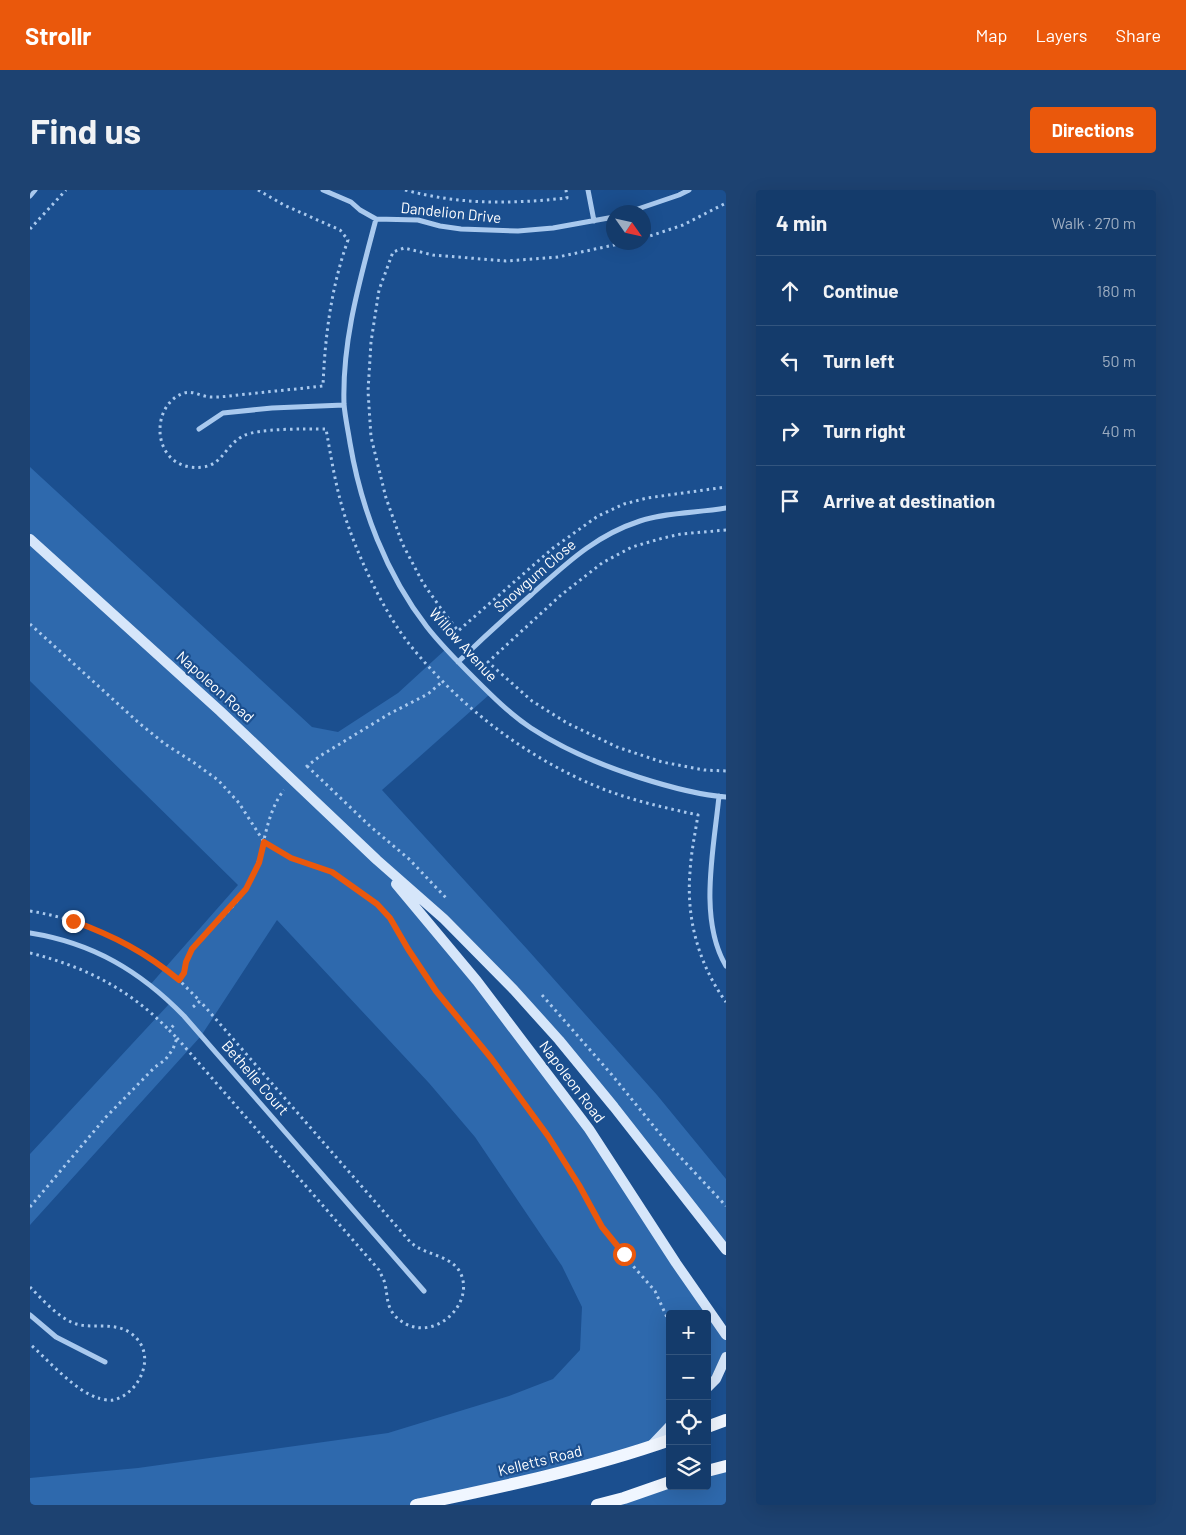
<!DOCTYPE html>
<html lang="en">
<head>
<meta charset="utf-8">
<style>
	body { margin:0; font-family:Barlow,sans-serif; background:#1d4271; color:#f1f3f6 }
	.controls { position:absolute; right:15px; bottom:15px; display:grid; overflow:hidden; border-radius:5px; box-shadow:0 5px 20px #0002 }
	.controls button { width:45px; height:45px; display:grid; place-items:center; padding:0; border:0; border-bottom:1px solid #33557e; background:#143b6b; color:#f1f3f6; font:25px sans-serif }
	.compass { position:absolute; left:576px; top:15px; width:45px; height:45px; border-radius:50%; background:#143b6b; box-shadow:0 5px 20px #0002; rotate:124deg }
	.stop { position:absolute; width:15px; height:15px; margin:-11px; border:4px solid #ea580c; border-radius:50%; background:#fff }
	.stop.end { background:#ea580c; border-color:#fff; box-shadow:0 1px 5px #0008 }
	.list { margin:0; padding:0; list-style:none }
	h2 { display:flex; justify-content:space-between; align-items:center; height:65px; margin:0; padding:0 20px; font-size:21px }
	h2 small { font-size:16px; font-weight:400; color:#9dadc1 }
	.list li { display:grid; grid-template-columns:32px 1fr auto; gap:15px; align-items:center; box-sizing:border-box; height:70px; padding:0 20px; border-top:1px solid #33557e }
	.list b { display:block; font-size:19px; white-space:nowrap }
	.list em { font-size:16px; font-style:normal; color:#9dadc1 }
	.icon { flex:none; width:28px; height:28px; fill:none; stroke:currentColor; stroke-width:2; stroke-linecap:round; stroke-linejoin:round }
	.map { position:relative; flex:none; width:696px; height:1315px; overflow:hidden; border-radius:5px }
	header { display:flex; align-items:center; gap:30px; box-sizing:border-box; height:70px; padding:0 25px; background:#ea580c; color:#fff }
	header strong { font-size:24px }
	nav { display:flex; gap:28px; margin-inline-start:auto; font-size:18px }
	.intro { display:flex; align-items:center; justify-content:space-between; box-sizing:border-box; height:120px; padding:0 30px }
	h1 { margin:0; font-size:35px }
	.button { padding:12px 22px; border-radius:5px; background:#ea580c; color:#fff; font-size:18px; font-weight:700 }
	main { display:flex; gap:30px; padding:0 30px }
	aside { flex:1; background:#143b6b; border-radius:5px; box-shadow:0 5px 20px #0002 }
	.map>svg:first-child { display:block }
	.green { fill:#2e69ad }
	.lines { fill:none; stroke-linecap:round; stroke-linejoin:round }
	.path { stroke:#a9c9ee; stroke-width:3; stroke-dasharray:2.5 4; stroke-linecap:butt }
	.street { stroke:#a9c9ee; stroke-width:5 }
	.secondary { stroke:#d6e6fa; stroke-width:10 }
	.primary { stroke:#f0f6ff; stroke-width:12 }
	.route { stroke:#ea580c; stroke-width:6 }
	.labels { text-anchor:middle; stroke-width:4.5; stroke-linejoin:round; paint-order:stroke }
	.street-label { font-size:15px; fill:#fff; stroke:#1b4f8f }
</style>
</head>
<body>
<header>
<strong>Strollr</strong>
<nav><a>Map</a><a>Layers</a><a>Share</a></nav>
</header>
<div class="intro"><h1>Find us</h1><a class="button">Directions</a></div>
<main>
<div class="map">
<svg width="696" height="1315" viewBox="0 0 696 1315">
	<rect width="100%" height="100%" fill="#1b4f8f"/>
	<path class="green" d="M0,277L282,537L308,542L368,503L416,459L460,504L352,600L497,759L627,905L696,989V1059L484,800L350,673L524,892L696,1145V1167L677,1198V1124H640V1236L619,1257L386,1315H0V1288L108,1278L358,1243L479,1206L523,1189L550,1160L552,1117L532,1076L445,947L399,893L247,730L171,846L0,1035V964L140,813L120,795L208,695L0,491Z
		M696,1276V1315H564L640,1296H677V1281Z"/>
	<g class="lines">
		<path class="path" d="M228,0L254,15L310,40L318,50C301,98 295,146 293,196C268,199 243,201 218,204C206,205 195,207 184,207C173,208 164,200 154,203C121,214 121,271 160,277C193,281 191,258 213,246C228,238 276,239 296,239C302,272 307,306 319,338C332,375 356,425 380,455C431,518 498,569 573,599C604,611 636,618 668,625C665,644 661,663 660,682C656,729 669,775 696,812
			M375,0C432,15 479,14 537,8L536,0
			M0,39L36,0
			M614,48L653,35L696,13
			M598,52L528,67L476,71L403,65L374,58L363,62L349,100L341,152L338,201L341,247L356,308L372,353L393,393L412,420L428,441L523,358L568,326L594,314L617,308L696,297
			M696,340L651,344L633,348L602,357L572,373L531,405L458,472L502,511L537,533L587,557L632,572L674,580L696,581
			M0,434L109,533L135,554L163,572L188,590L209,613L234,652L261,668L302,682L347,715L360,728L378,759L406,801L461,868L518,946L549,995L572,1037L604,1077L625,1101L640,1134
			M277,576L341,637L379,669L418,710
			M276,577L290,566L359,524L398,504L413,491
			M0,721C56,730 106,754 149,790
			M0,763C56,777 99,799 139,840
			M512,805L582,885L639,955L696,1016
			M163,817L170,811L149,790C156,781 155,769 162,759C166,754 171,750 175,745C192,727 213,709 223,686C235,659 235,624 254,600
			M147,848L349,1080C351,1085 354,1089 355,1094C358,1107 356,1115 365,1126C368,1129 371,1131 374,1133C405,1151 444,1115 431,1084C424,1069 406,1066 393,1060C385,1057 380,1052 375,1046L170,811
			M0,1017L76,927L125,877L135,870L143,859L147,848L139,840L145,834
			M0,1097C12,1109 25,1124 41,1132C62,1142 89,1127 108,1150C125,1171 107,1205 83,1210C79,1211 72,1209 68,1208C45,1201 18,1170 0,1154"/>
		<path class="street" d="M293,0L321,12L330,20L346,29L388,30L410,36L431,39L488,41L523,38L584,27
			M558,0L564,31
			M0,6L5,0
			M599,22L649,5L659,0
			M346,29C330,90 312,150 314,214C315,227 318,240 320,253C331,318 356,384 397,437C411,455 428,472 445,489C462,506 480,524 501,538C533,559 571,575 608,587C636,596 667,605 696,607
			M169,239L193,223L242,218L314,215
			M428,472C452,449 476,427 501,405C536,374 564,346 610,331C637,322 667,323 696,318
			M689,606C684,658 668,729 696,776
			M0,743C63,753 110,781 154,826L394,1101
			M0,1125L26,1147L75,1172"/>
		<path class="secondary" d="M0,349L190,521L347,670L414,729L484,800L529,850L584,917L696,1060
			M366,694L447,791L559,939L646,1073L696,1145
			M677,1198L686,1189L696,1167
			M620,1257L640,1236"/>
		<path class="primary" d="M677,1237L696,1230
			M677,1281L696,1276
			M386,1315C471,1297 557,1279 640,1250
			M567,1315L594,1308L640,1292"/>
	</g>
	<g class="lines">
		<path class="route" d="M43,731C84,746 115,762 149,790L154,783L156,772L162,759L216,699L229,673L234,652L261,668L302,682L347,714L360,728L378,759L406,801L461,868L518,946L549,995L572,1037L594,1064"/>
	</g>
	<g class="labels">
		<g class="street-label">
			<text transform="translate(421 23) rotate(6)" y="5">Dandelion Drive</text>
			<text transform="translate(505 386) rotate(-41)" y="5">Snowgum Close</text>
			<text transform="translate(433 455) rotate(48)" y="5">Willow Avenue</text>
			<text transform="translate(185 497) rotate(42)" y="5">Napoleon Road</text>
			<text transform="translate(225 888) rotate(49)" y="5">Bethelle Court</text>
			<text transform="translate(542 892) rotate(53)" y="5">Napoleon Road</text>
			<text transform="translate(510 1271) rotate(-14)" y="5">Kelletts Road</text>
		</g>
	</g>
</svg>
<div class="controls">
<button>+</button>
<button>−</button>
<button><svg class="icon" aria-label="locate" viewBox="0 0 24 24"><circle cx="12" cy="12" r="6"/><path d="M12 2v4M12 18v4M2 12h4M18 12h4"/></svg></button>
<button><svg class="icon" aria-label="layers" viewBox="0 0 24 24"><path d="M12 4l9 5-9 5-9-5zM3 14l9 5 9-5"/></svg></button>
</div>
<svg class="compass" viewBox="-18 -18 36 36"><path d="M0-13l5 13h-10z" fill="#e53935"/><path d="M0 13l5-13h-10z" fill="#9dadc1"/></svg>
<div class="stop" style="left:594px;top:1064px"></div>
<div class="stop end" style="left:43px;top:731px"></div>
</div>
<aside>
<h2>4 min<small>Walk · 270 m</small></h2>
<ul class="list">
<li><svg class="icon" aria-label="ahead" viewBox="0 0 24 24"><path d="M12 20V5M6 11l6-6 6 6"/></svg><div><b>Continue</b></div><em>180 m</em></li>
<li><svg class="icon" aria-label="left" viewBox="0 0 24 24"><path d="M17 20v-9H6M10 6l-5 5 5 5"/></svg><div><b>Turn left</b></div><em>50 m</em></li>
<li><svg class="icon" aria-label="right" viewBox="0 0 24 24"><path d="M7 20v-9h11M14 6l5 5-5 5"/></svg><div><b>Turn right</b></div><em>40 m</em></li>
<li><svg class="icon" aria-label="arrive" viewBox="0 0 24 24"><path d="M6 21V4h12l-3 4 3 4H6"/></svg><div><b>Arrive at destination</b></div></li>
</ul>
</aside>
</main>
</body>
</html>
